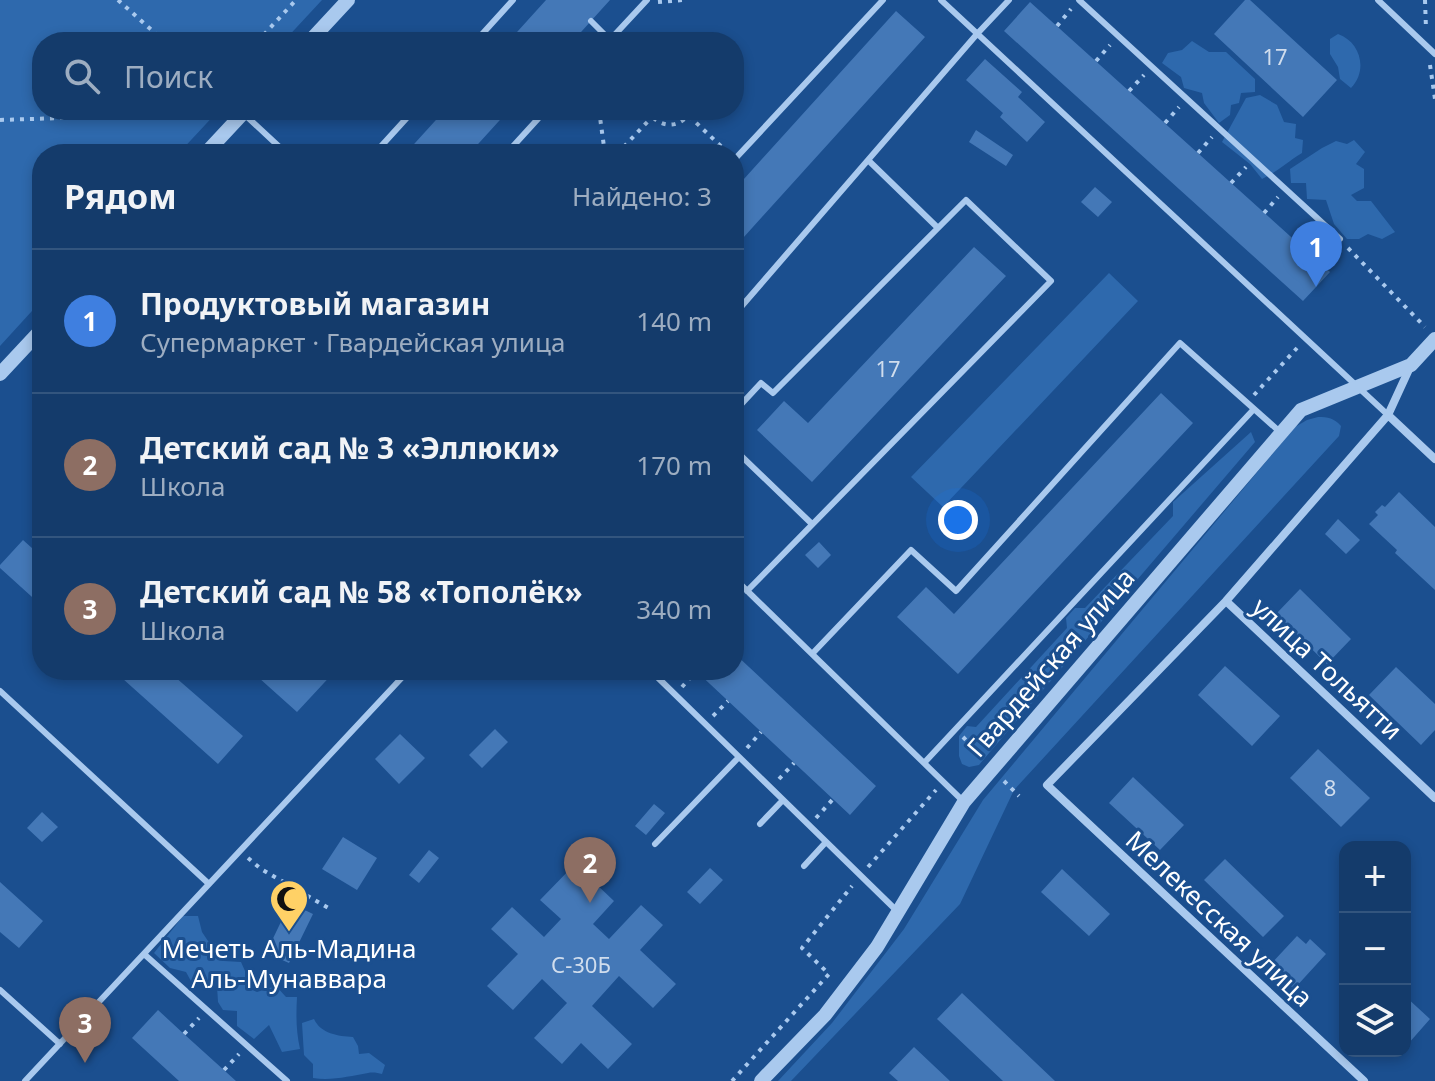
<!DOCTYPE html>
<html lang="ru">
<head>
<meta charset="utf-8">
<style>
	body { margin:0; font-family:"Noto Sans",sans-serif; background:#214673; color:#f1f3f6 }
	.controls { position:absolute; right:24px; bottom:24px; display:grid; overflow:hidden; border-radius:16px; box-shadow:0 4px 12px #0003 }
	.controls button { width:72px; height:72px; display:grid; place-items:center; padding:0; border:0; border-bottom:2px solid #33557e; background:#143b6b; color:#f1f3f6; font:40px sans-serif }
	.you { position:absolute; left:958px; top:520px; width:28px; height:28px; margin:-20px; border:6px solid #fff; border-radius:50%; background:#1a73e8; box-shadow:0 0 0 12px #1a73e833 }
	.badge { display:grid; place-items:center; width:52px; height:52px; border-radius:50%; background:#ffd166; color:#fff; font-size:26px; font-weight:700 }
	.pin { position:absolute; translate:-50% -66px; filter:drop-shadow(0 2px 4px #0008) }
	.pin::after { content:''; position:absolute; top:42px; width:28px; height:24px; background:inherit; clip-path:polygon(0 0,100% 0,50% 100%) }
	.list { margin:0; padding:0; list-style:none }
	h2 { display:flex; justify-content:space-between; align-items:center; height:104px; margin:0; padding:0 32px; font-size:34px }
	h2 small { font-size:26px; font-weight:400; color:#9dadc1 }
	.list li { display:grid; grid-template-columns:52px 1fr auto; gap:24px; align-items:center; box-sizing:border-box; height:144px; padding:0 32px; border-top:2px solid #33557e }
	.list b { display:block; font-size:30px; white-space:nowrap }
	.list p { margin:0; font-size:26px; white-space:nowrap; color:#9dadc1 }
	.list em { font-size:26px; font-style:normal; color:#9dadc1 }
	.icon { flex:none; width:44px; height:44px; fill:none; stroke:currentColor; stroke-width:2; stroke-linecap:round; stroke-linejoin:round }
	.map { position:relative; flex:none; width:1435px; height:1081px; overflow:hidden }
	.search { position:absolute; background:#143b6b; box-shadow:0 4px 12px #0003; left:32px; top:32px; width:712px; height:88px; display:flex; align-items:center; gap:20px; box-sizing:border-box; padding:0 28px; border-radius:32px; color:#9dadc1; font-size:30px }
	.panel { position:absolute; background:#143b6b; box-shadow:0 4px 12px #0003; left:32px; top:144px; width:712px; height:536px; border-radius:32px }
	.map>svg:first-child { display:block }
	.green { fill:#2e69ad }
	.building { fill:#4478b7 }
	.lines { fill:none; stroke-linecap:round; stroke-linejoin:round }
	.path { stroke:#a9c9ee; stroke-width:4; stroke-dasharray:4 6; stroke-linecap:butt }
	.service { stroke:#a9c9ee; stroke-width:6 }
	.minor { stroke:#a9c9ee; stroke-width:8 }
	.tertiary { stroke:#a9c9ee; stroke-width:14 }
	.labels { text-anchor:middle; stroke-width:6; stroke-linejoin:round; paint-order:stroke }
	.number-label { font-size:22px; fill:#d0dded }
	.street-label { font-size:26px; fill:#fff; stroke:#1b4f8f }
	.poi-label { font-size:26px; fill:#fff; stroke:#1b4f8f }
</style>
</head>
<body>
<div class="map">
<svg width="1435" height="1081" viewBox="0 0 1435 1081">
	<rect width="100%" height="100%" fill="#1b4f8f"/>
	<path class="green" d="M0,0H322L283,42H42V110H219L178,154H42V300L0,346Z
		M1338,34C1361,42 1368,71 1351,88L1340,79L1338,67L1330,54V39Z
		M1192,41L1209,52H1226L1255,79V92L1241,93L1239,103L1231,105L1230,115L1219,123L1204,103L1202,93L1184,88L1181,77L1162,63L1168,53L1182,50Z
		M1260,95L1277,105L1284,122L1296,124L1295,138L1303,140L1302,153C1287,162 1277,172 1262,179L1250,164L1222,142L1246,98Z
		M1354,140L1365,152L1356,164L1364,169V188L1351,195L1357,201H1371L1395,232L1382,239L1368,234L1359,239H1347L1334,224L1326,200L1307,199L1306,183H1291L1290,169L1322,148L1336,141L1347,144Z
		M1109,273L1138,301L943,507L911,477Z
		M1318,417C1328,417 1334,418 1341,426L1339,436L1014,790L960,904L791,1081H778L832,1023L904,929L983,800L1295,427L1307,420Z
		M1251,432L1255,442L984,759L979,765L969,767L962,764L959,756V736L967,726L976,727L1067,628L1066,618L1075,608H1085L1173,516V502Z
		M183,916H198L202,932L208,941L225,946L224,961L241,962L245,971V987L257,992L276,986L286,997H297C296,1015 296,1031 300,1049L282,1052L269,1025L254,1039L237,1026V1011L223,1010L218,1002L217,986L192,983L186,972L170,968L154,953Z
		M314,1019C321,1034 338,1036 353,1037L358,1046L359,1054L369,1053L385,1065L382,1074C378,1073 373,1072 368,1073C350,1076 332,1081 313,1078V1064L304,1055L302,1023Z"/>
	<path class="building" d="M546,0H610L572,42H508Z
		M1245,0H1250L1337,80L1303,117L1214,34Z
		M1030,2L1330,272L1303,301L1004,31Z
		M896,11L925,37L734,248V190Z
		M985,59L1022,92L1018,97L1045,122L1027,142L1000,117L1003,113L966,80Z
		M445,110H509L469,154H405Z
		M976,130L1013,155L1006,166L969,142Z
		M1095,187L1112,202L1098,217L1081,202Z
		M974,247L1006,276L812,482L757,430L784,401L808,423Z
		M1161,393L1193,423L958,674L897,617L926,587L954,614Z
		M1399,492L1435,527V590L1395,553L1397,550L1369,524L1378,515L1375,512L1382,505L1385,507Z
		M1338,519L1360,540L1346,554L1325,534Z
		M23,540L42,557V606L0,568V565Z
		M819,542L831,555L818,568L805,555Z
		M1300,589L1351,639L1327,664L1276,614Z
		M734,653L876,786L850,815L695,670H734Z
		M1225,666L1280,716L1252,746L1198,695Z
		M1396,667L1435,704V730L1421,745L1369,695Z
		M113,670H167L243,736L218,764Z
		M250,670H336L297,712Z
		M495,729L508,742L482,768L469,755Z
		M400,734L425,758L399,784L375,759Z
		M1318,749L1370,798L1341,827L1290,778Z
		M1133,777L1184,825L1160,850L1109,803Z
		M654,804L665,813L646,835L635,826Z
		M42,812L58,827L42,842L27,828Z
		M343,837L377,858L357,890L322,869Z
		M429,850L439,858L419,883L409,875Z
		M1225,859L1284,916L1263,937L1204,880Z
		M575,864L614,901L593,924L609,939L641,905L663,925L640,950L676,984L653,1008L619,976L592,1006L632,1044L608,1069L581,1043L562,1064L534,1038L567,1003L542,979L513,1010L487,986L518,954L491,929L512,907L544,937L561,919L540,900Z
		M710,868L723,880L700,904L687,892Z
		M1062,869L1110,914L1089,936L1041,892Z
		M0,882L43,921L19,948L0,932Z
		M290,903L313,914L289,963L266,953Z
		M1297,936L1306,944L1310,939L1326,954L1294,989L1269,966Z
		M962,993L1055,1081H1003L937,1019Z
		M1405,996L1430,1019L1408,1044L1405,1042Z
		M158,1010L184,1034L236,1081H179L132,1038Z
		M914,1047L950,1081H898L889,1073Z"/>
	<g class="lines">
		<path class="path" d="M118,0L165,42
			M1425,0L1426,29
			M658,2L683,0
			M1057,26L1071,9
			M257,42L296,0
			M1096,61L1110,45
			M1430,65L1435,99
			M1129,91L1144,75
			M599,110L605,154
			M647,110C659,129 680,130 692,110
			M689,116L725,150
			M0,120L221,113
			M1165,123L1179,107
			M1198,153L1212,137
			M617,154L652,117
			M1231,183L1246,167
			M1264,213L1278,197
			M1348,248L1425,327
			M1304,249L1319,233
			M1254,395L1297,348
			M682,687L696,671
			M713,716L728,701
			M963,737L982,757
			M747,748L761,732
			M779,779L794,763
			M1004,781L1019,796
			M816,818L833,799
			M248,858L261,869L330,909
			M868,867L936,790
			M184,1034L199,1018
			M224,1070L239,1054
			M732,1081L829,974L802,948L852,886"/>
		<path class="service" d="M941,0L1388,415
			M1079,0L1340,239
			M1378,0L1435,54
			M591,21L610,40
			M475,42L513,0
			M608,42L647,0
			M243,113L287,154
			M374,154L414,110
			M506,154L546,110
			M734,160L883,0
			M868,160L938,228
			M734,315L977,34L1009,0
			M734,412L761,383L773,393L966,200L1051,281L747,591
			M734,449L812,524
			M734,578L964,802
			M812,654L911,550L956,591L1180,343L1280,432
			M650,670L898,912
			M0,691L209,884
			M924,763L1254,409
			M760,824L783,800
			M655,844L739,757
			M804,866L826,842
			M144,954L287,1081
			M0,990L60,1044
			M25,1081L409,670"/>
		<path class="minor" d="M1388,415L1435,459
			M1226,601L1435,798
			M1364,1081L1047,785L1226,601L1388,415L1411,365"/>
		<path class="tertiary" d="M309,42L348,0
			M205,154L246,110
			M0,374L42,329
			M761,1081L825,1015L877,947L964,802L1301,410L1411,365L1435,339"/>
	</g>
	<defs>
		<g id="mosque-pin" transform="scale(2)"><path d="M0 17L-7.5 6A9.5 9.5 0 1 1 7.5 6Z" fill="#ffd166" stroke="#1b4f8f"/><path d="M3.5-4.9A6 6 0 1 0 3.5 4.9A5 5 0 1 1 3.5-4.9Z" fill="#111"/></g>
	</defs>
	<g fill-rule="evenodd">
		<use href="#mosque-pin" x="289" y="899"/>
	</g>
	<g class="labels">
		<g class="number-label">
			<text x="1275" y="65">17</text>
			<text x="888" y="377">17</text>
			<text x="1330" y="796">8</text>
			<text x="581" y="973">С-30Б</text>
		</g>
		<g class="street-label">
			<text transform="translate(1051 663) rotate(-49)" y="9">Гвардейская улица</text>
			<text transform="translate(1327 669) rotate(43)" y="9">улица Тольятти</text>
			<text transform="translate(1219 919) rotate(43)" y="9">Мелекесская улица</text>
		</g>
		<g class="poi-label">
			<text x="289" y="958">Мечеть Аль-Мадина<tspan x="289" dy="30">Аль-Мунаввара</tspan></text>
		</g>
	</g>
</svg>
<div class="controls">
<button>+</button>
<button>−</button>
<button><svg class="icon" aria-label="layers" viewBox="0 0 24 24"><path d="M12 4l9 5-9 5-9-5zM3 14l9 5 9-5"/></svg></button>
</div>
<div class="you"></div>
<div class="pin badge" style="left:1316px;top:287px;background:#3f7fe0">1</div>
<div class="pin badge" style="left:590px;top:903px;background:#8d6e63">2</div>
<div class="pin badge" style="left:85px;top:1063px;background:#8d6e63">3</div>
<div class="search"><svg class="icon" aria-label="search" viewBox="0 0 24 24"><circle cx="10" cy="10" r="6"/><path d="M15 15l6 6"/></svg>Поиск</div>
<section class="panel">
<h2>Рядом<small>Найдено: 3</small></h2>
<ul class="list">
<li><span class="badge" style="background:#3f7fe0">1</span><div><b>Продуктовый магазин</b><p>Супермаркет · Гвардейская улица</p></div><em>140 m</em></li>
<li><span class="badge" style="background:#8d6e63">2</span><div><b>Детский сад № 3 «Эллюки»</b><p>Школа</p></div><em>170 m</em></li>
<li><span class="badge" style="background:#8d6e63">3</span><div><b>Детский сад № 58 «Тополёк»</b><p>Школа</p></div><em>340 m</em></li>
</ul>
</section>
</div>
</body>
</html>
